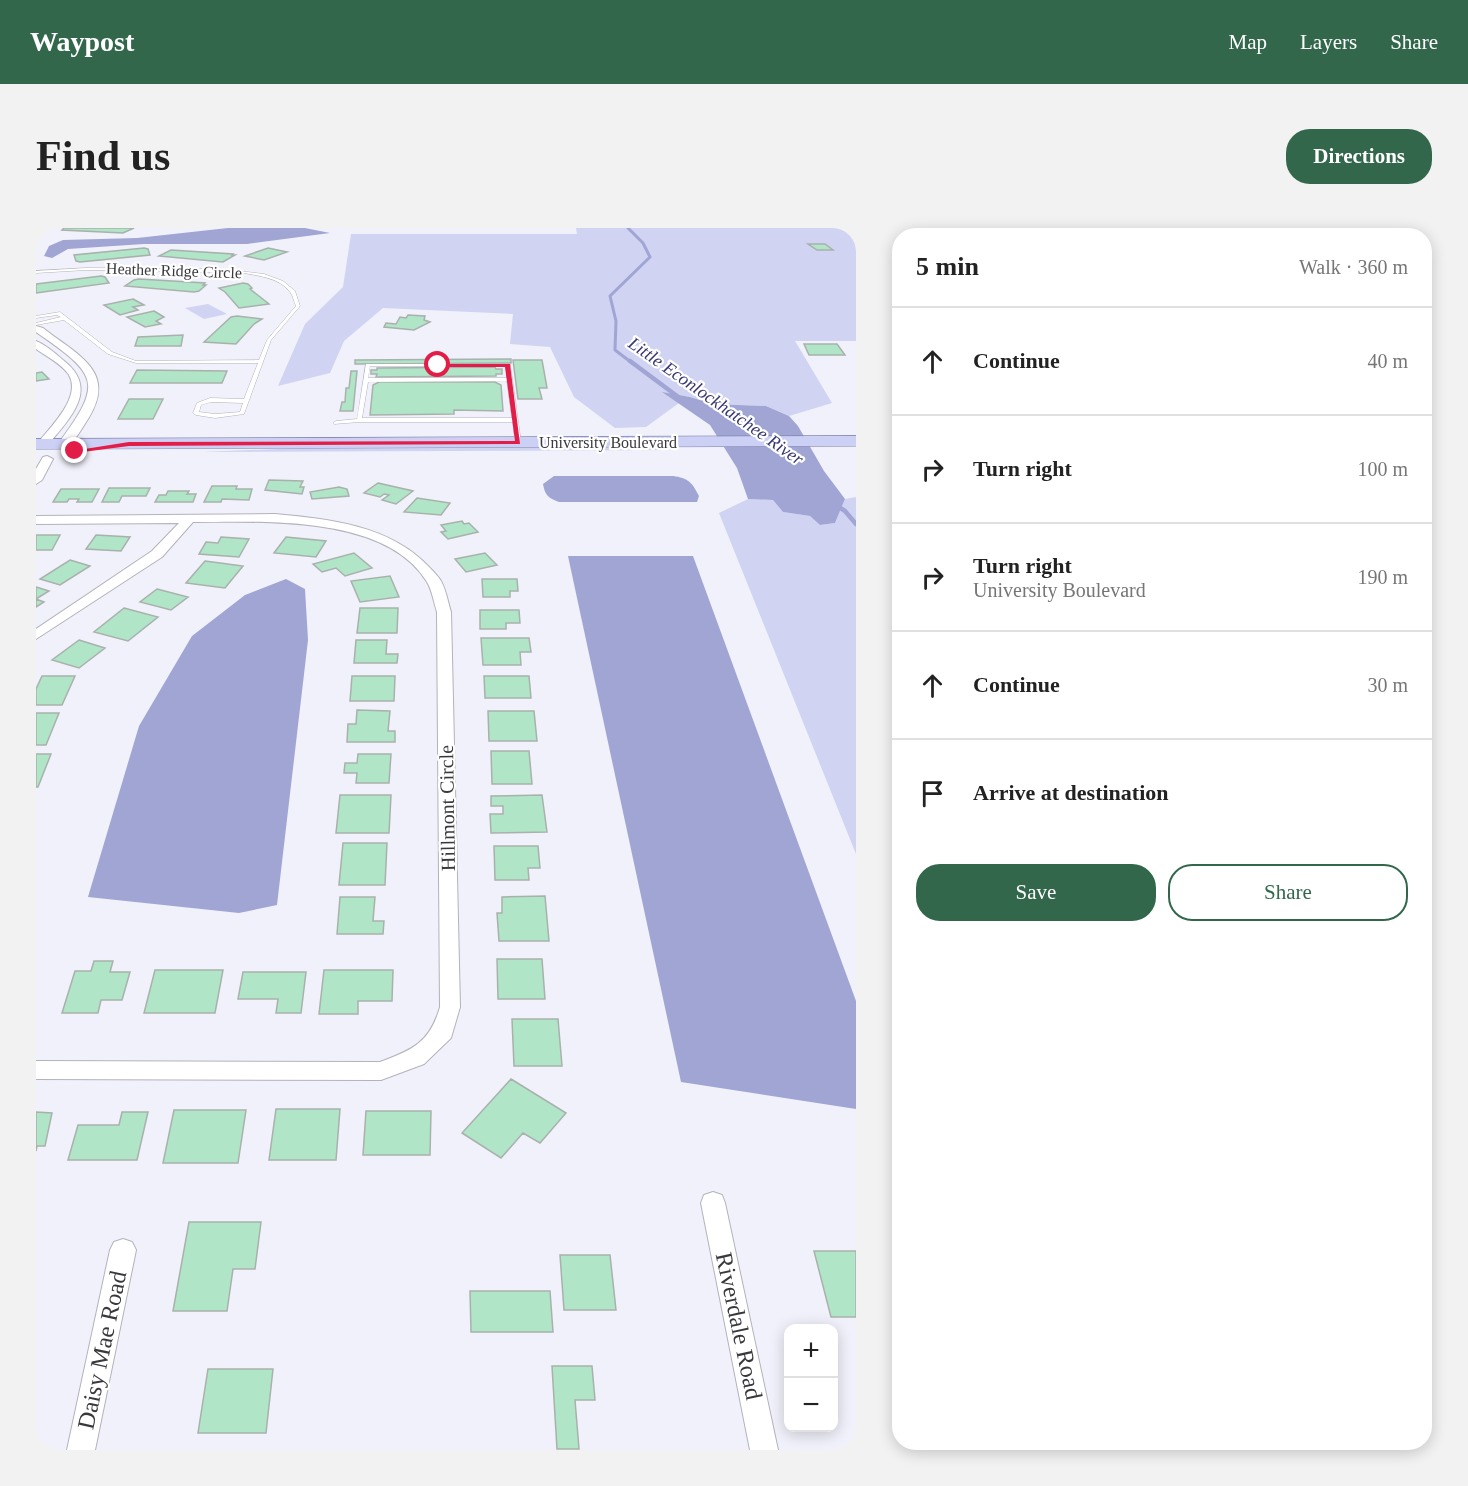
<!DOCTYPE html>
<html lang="en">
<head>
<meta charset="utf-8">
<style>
	body { margin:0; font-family:Georgia,serif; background:#f2f2f2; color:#222 }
	.controls { position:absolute; right:18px; bottom:18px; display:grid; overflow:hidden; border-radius:12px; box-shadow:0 3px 15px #0003 }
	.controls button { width:54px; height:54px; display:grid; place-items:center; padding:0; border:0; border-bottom:2px solid #e0e0e0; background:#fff; color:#222; font:30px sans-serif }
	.stop { position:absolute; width:18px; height:18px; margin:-14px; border:4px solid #e11d48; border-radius:50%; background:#fff }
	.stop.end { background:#e11d48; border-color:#fff; box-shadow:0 2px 6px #0008 }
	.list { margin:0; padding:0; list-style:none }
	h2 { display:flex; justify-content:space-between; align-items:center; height:78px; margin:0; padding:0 24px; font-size:26px }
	h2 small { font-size:20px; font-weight:400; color:#767676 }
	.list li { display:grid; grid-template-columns:39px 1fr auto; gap:18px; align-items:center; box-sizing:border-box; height:108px; padding:0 24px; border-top:2px solid #e0e0e0 }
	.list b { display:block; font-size:22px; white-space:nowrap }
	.list p { margin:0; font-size:20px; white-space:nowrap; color:#767676 }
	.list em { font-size:20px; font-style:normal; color:#767676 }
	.actions { display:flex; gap:12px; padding:18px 24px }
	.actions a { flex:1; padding:14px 0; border:2px solid #32674c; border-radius:24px; text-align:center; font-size:21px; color:#32674c }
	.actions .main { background:#32674c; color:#fff }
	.icon { flex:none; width:33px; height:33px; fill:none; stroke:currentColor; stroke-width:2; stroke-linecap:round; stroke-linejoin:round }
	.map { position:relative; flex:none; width:820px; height:1222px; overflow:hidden; border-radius:24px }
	header { display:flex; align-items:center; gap:36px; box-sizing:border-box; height:84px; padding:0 30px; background:#32674c; color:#fff }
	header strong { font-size:28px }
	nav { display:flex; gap:33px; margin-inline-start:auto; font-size:21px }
	.intro { display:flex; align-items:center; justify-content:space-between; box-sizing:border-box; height:144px; padding:0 36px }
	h1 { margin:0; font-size:42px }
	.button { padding:15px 27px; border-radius:24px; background:#32674c; color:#fff; font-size:21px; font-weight:700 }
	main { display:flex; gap:36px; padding:0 36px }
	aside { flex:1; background:#fff; border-radius:24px; box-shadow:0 3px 15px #0003 }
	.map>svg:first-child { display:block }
	.green { fill:#d0d3f2 }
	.water { fill:#a1a5d4 }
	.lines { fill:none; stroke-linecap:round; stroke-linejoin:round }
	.stream-far1 { stroke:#a1a5d4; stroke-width:3 }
	.stream { stroke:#a1a5d4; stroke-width:4.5 }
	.building { fill:#b0e5c7; stroke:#a9b1ac; stroke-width:1.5 }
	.service-casing { stroke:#b2b3bb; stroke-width:1 }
	.minor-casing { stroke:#b2b3bb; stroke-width:2 }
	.primary-casing { stroke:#8386b0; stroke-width:1 }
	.service { fill:#fff; fill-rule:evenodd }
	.minor { fill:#fff; fill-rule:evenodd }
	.primary { fill:#cdd0f5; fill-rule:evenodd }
	.route { fill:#e11d48 }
	.labels { text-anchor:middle; stroke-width:4.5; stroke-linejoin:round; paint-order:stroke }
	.far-street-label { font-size:16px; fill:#39393d; stroke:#fff }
	.far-water-label { font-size:18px; font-style:italic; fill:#383872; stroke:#fff }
	.street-label { font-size:20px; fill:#39393d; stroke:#fff }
	.near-street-label { font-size:24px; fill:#39393d; stroke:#fff }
</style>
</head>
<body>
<header>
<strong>Waypost</strong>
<nav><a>Map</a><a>Layers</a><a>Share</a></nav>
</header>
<div class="intro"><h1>Find us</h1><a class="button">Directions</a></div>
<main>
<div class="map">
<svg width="820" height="1222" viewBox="0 0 820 1222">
	<rect width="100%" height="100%" fill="#f0f1fa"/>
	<path class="green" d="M540,0H820V113H759L796,175L753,188L730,178L677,176L654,169L628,165L643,175L610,199L579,200L538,169L514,119L474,116L477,86L347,80L308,113L294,145L242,158L269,96L307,59L315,6H541Z
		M172,76L191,86L168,91L149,80Z
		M642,219L643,222L166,224L266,220Z
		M820,269V626L683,285L712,271L737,272L747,284L774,288L784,297L799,295L809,271Z"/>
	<path class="water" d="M192,0H269L294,5L211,16H108L32,21L16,30L8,28L13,18L27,12L101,10Z
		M626,164L654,169L677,176L730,178L753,188L762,198L788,243L809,271L799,295L784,297L774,288L747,284L737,272L712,271L701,240L674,197Z
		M518,248H637C652,250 656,254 663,268L661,274H523C512,270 509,267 507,256Z
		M532,328H657L820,773V881L645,854Z
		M250,351L269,361L272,412L241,677L203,685L52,669L103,498L156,408L209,367Z"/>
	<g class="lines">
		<path class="stream-far1" d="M592,0L607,15L614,29L574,68L580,93L579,122L596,135"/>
		<path class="stream" d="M594,133L645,171
			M798,276L809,283L820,296"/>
	</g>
	<path class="building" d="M28,0H98L87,5L26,2Z
		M772,16H789L797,22H781Z
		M108,20L112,21L114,27L44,34L40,33L38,27Z
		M232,20L251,24L228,32L209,28Z
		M135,22L197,26L196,27H199L187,34L123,28Z
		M65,48L69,49L73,55L0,65V56Z
		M103,51L169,55L167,57H170L163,63L158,64L89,58L98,52Z
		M207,55L212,56L216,60L214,61L233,76L203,80L189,64L183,60Z
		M97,71L108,77L97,79L102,82L84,87L68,77Z
		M118,83L128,89L120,93L125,96L109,99L91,89Z
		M372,87L389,88L388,92L394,94L378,102L348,99L350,95L360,96L364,89L370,90Z
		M201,88L226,91L218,96L200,116L168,114L195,89Z
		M147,107L145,118H99L102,109Z
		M768,116H801L809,127H773Z
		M475,131V135L319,136V132Z
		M477,132H506L511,160H503L506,171H482Z
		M459,139L460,141H466V146H460V148L340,149L341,146H335V142H341V140Z
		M101,142L191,143L186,155H94Z
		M315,143H321L317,183H304L306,174H309L310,160H313Z
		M6,144L13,151L0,153V145Z
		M343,154H459L465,157L467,183L418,182V186L334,187L337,157Z
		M93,171H127L117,191H82Z
		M233,252L267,253L264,259H268L266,266L229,262Z
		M342,255L377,263L360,276L346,272L353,267L348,266L344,269L328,265Z
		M176,258H201L200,261H216L213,272L186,271L185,274H168Z
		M303,259L311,261L313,268L276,271L274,264Z
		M73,260H114L110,268H86L83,274H66Z
		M25,261H63L56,274H41L43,271H33L31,274H17Z
		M132,263H153L151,266H160L157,274H119L123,267H130Z
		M381,270L414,275L405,287L368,284Z
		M426,293L428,296L433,295L442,304L412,311L405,304L410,303L405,297Z
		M0,307H24L16,322H0Z
		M60,307L94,309L85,323L50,321Z
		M185,309L213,311L203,329L163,326L170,314L182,315Z
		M250,309L290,313L280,329L238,325Z
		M318,325L336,340L309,348L300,340L286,344L277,336Z
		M449,325L461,337L430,344L419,331Z
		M34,332L54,338L24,357L4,351Z
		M169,333L207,338L189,360L150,355Z
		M354,348L363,369L324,374L315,353Z
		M446,351H481L482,363H474V369H447Z
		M0,359L13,363L0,371L8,374L0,379Z
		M121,361L152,369L135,382L104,374Z
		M88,380L122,389L92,413L58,404Z
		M324,380H362L361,405H321Z
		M444,382H483L484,395H470V401H444Z
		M445,410H493L495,424H484L485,437H447Z
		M43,412L69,420L43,440L16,432Z
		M320,412H351L350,426H362L361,435H318Z
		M6,448H39L26,477H0V461Z
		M316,448H359L358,473H314Z
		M448,448H493L495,470H449Z
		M321,482L354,483L352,503H359V514H311L312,496H320Z
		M452,483H498L501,513H453Z
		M0,485H23L10,517H0Z
		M455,523H493L496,556H456Z
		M0,526H15L2,559H0Z
		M322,526H355L353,555H320L321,545H308L309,535H321Z
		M304,567H355L353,605H300Z
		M506,567L511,604L455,605L454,586H467V578H455V568Z
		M307,615H351L349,657H303Z
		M458,618H502L504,640H492L493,652H459Z
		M509,668L513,713H463L461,685H466V669Z
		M304,669H339L337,693H348L347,706H301Z
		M461,731H506L509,771H462Z
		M58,733H77L74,744H94L86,772H65L62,785H26L39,743H55Z
		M119,742H187L179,785H108Z
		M288,742H357L356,773H322V786H283Z
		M207,744H270L265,785H240L242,771H202Z
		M476,791H522L526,838H478Z
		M475,851L530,885L504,915L487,905L465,930L426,905Z
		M240,881H304L300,932H233Z
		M138,882H210L202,935H127Z
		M330,883H395L394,927H327Z
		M0,884L16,885L9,918H1L0,923Z
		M86,884H112L101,932H32L42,897H83Z
		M153,994H225L219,1041H197L191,1083H137Z
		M778,1023H820V1089H795Z
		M524,1027H574L580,1082H528Z
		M434,1063H514L517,1104H435Z
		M516,1138H556L559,1172H539L543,1221H521Z
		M172,1141H237L230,1205H162Z"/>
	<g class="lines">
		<g class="service-casing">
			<path id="service" d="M50,40L186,41L228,46L247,53L259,63L264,78L235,112L208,186L179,190L160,187L157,185L161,175L174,170L208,171L222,135H100L72,126L28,92L0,97V95L25,89L21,87L0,90V88L24,84L76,124L100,133L223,132L231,112L260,78C258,74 257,67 254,64C244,50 223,48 208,45L50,42L0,45V43ZM175,174L207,175L204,184L179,186L163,184L165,177Z
				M330,136H474L485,214L482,216L479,214L477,194H323L298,196L297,195L300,193L321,191ZM334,138H470L471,150H332ZM471,153L476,190H326L332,154Z"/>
		</g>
		<g class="minor-casing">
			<path id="minor" d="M0,98L7,100C41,127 82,143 52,191C46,200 38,216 28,219L22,216C68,154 62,147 0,104Z
				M0,113C10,117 19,125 27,132C65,161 33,191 11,218L7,219L1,216C13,200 46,170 33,147C26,136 10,128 0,121Z
				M11,228L17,231L6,252L0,256V241L7,229Z
				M239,286C293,291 354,297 393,339C397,343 402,348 405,353C410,362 412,374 415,384L424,779L415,810L388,836L345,852L0,851V833L344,834C377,822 394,814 404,779L401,384C398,375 396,362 391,354C350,286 225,294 157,294L126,329L0,411V401L116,323L143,295L0,296V288Z
				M677,964L686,967L689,975L742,1222H714L665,975L668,967Z
				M87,1011L96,1014L100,1022L59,1222H31L74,1022L78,1014Z"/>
		</g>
		<g class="primary-casing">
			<path id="primary" d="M820,208V218L0,221V211Z"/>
		</g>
		<use href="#service" class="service"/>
		<use href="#minor" class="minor"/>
		<use href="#primary" class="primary"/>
	</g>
	<path class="route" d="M400,136H474L484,216L93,218L39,225L36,223L93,214L479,213L469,139H402Z"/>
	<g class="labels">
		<g class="far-street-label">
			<text transform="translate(138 42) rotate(2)" y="6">Heather Ridge Circle</text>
			<text x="572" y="220">University Boulevard</text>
		</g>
		<g class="far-water-label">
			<text transform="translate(680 173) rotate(35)" y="6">Little Econlockhatchee River</text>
		</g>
		<g class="street-label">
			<text transform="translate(411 580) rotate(-91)" y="7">Hillmont Circle</text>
		</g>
		<g class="near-street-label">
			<text transform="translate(703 1098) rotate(78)" y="8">Riverdale Road</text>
			<text transform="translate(66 1122) rotate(-78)" y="8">Daisy Mae Road</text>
		</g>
	</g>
</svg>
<div class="controls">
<button>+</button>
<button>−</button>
</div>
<div class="stop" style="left:402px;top:137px"></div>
<div class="stop end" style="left:39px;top:223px"></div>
</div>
<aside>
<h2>5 min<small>Walk · 360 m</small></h2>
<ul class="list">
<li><svg class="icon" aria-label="ahead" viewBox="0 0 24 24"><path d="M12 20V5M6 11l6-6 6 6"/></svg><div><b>Continue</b></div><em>40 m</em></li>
<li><svg class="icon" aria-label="right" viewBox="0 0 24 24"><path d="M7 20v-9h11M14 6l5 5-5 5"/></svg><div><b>Turn right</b></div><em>100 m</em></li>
<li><svg class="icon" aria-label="right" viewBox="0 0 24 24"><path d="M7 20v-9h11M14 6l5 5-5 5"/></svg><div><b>Turn right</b><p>University Boulevard</p></div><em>190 m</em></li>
<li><svg class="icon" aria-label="ahead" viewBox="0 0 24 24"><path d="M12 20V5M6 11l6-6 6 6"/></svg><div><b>Continue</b></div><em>30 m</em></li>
<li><svg class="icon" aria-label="arrive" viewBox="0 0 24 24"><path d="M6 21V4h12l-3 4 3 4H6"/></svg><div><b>Arrive at destination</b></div></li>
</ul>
<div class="actions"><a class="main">Save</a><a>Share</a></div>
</aside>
</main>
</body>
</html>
